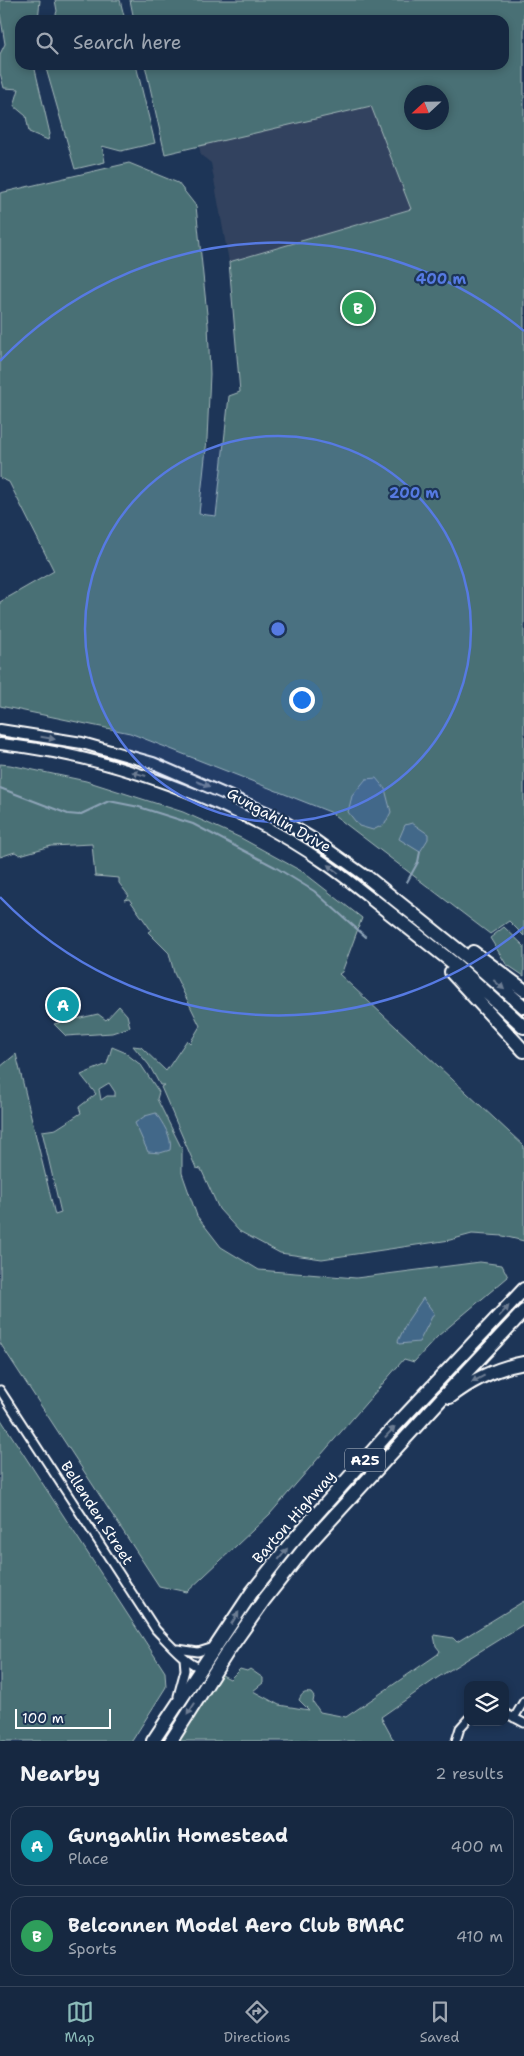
<!DOCTYPE html>
<html lang="en">
<head>
<meta charset="utf-8">
<style>
	body { margin:0; font-family:"Shantell Sans",sans-serif; background:#23344c; color:#f1f3f6 }
	.controls { position:absolute; right:15px; bottom:15px; display:grid; overflow:hidden; border-radius:10px; box-shadow:0 2px 8px #0003 }
	.controls button { width:45px; height:45px; display:grid; place-items:center; padding:0; border:0; border-bottom:1px solid #35445a; background:#162841; color:#f1f3f6; font:25px sans-serif }
	.compass { position:absolute; left:404px; top:85px; width:45px; height:45px; border-radius:50%; background:#162841; box-shadow:0 2px 8px #0003; rotate:248deg }
	.scale { position:absolute; left:15px; bottom:12px; width:96px; box-sizing:border-box; padding-left:5px; border:2px solid #fff; border-top:0; font-size:14px; line-height:18px; white-space:nowrap; color:#fff; -webkit-text-stroke:4px #1d3557; paint-order:stroke }
	.you { position:absolute; left:301px; top:699px; width:18px; height:18px; margin:-12px; border:4px solid #fff; border-radius:50%; background:#1a73e8; box-shadow:0 0 0 8px #1a73e833 }
	.badge { display:grid; place-items:center; width:32px; height:32px; border-radius:50%; background:#8bbbb9; color:#fff; font-size:16px; font-weight:700 }
	.pin { position:absolute; translate:-50% -50%; border:2px solid #fff; box-shadow:0 1px 5px #0006 }
	.list { margin:0; padding:0; list-style:none }
	h2 { display:flex; justify-content:space-between; align-items:center; height:65px; margin:0; padding:0 20px; font-size:21px }
	h2 small { font-size:16px; font-weight:400; color:#9ea6b1 }
	.list li { display:grid; grid-template-columns:32px 1fr auto; gap:15px; align-items:center; box-sizing:border-box; height:80px; margin:0 10px 10px; padding:0 10px; border:1px solid #35445a; border-radius:15px }
	.list b { display:block; font-size:19px; white-space:nowrap }
	.list p { margin:0; font-size:16px; white-space:nowrap; color:#9ea6b1 }
	.list em { font-size:16px; font-style:normal; color:#9ea6b1 }
	.icon { flex:none; width:28px; height:28px; fill:none; stroke:currentColor; stroke-width:2; stroke-linecap:round; stroke-linejoin:round }
	.map { position:relative; flex:none; width:524px; height:1741px; overflow:hidden }
	.search { position:absolute; background:#162841; box-shadow:0 2px 8px #0003; left:15px; right:15px; top:15px; height:55px; display:flex; align-items:center; gap:12px; box-sizing:border-box; padding:0 18px; border-radius:15px; color:#9ea6b1; font-size:19px }
	.sheet { height:245px; background:#162841 }
	nav { display:flex; justify-content:space-around; align-items:center; box-sizing:border-box; height:70px; border-top:1px solid #35445a; background:#162841; font-size:14px; color:#9ea6b1 }
	nav a { display:grid; justify-items:center; gap:2px }
	nav .on { color:#8bbbb9 }
	.map>svg:first-child { display:block }
	.built { fill:#33435e }
	.green { fill:#497074; stroke:#a4b8ba; fill-rule:evenodd }
	.water { fill:#426889; stroke:#8ea4b8 }
	.lines { fill:none; stroke-linecap:round; stroke-linejoin:round }
	.stream { stroke:#8ea4b8; stroke-width:2 }
	.street-casing { stroke:#fff; stroke-width:11 }
	.primary-casing { stroke:#fff; stroke-width:14 }
	.highway-casing { stroke:#fff; stroke-width:16 }
	.street { stroke:#1d3557; stroke-width:7 }
	.primary { stroke:#1d3557; stroke-width:10 }
	.highway { stroke:#1d3557; stroke-width:12 }
	.oneway { fill:#6c7c92 }
	.ring { fill:none; stroke:#567ae2; stroke-width:2.5 }
	.labels { text-anchor:middle; stroke-width:4.5; stroke-linejoin:round; paint-order:stroke }
	.shield { fill:#1d3557; stroke:#bbc2cd; stroke-width:1 }
	.shield-label { font-size:14px; font-weight:bold; fill:#fff }
	.street-label { font-size:15px; fill:#fff; stroke:#1d3557 }
	.centre { fill:#567ae2; stroke:#1d3557; stroke-width:2.5 }
	.ring-label { font-size:15px; text-anchor:middle; font-weight:bold; fill:#567ae2; stroke:#1d3557; stroke-width:4.5; stroke-linejoin:round; paint-order:stroke }
</style>
</head>
<body>
<div class="map">
<svg width="524" height="1741" viewBox="0 0 524 1741">
	<rect width="100%" height="100%" fill="#1d3557"/>
	<filter id="ink" filterUnits="userSpaceOnUse"><feTurbulence type="fractalNoise" baseFrequency=".02" numOctaves="2"/><feDisplacementMap in="SourceGraphic" scale="10" xChannelSelector="R" yChannelSelector="G"/><feConvolveMatrix kernelMatrix="1 2 1 2 8 2 1 2 1" color-interpolation-filters="sRGB"/></filter>
	<g filter="url(#ink)">
		<path class="built" d="M371,105L411,209L229,262L211,163L201,155L199,146Z"/>
		<path class="green" d="M0,0H40L38,20H20V65H34L50,134L48,140L29,132L26,116L14,106L19,89L4,88L0,73V54L5,44L0,13Z
			M55,0H120L125,20H54L57,11Z
			M130,0H524V936L509,921L490,934L330,812L130,733L0,706V602L54,571L9,482L0,478V193L129,163L178,183L196,206L208,324L210,374L207,439L199,514L216,516L229,396L240,392L229,262L411,209L371,106L165,154L145,65H504V20H134ZM412,92H442V122H412Z
			M45,65H136L155,143L121,151L102,146L105,162L75,169Z
			M0,764L10,765L86,781L183,812L241,838L303,872L362,918L342,972L339,974L524,1146V1241L503,1236L472,1234L450,1240L322,1259L280,1253L239,1231L219,1209L201,1169L196,1168L161,1087L164,1085H160L149,1065L133,1046L141,1047L166,1071L187,1040L190,1043L200,1026L174,973L169,953L148,932L151,930L129,899L124,900L129,896L119,883V878L95,876L92,844L51,846L20,855L15,852L0,857Z
			M504,927L524,946V976L506,964L490,938Z
			M119,1006L127,1015L130,1027L112,1033L66,1036L54,1024L98,1014L106,1020Z
			M112,1047L124,1052L141,1065L159,1092L157,1099L182,1149V1173L197,1216L221,1247L259,1270L356,1278L480,1262L502,1265L508,1277L438,1336L414,1362L404,1359L270,1514L187,1592L159,1586L0,1343V1067L16,1054L55,1215L61,1213L42,1131L56,1129L81,1113L79,1107L96,1094L81,1075L107,1064ZM109,1083L115,1092V1096H107L101,1100L99,1089Z
			M0,1418L165,1672L166,1687L132,1741H0Z
			M524,1601V1624L437,1678L381,1717L394,1741H176L220,1674L230,1679L240,1669L247,1671L250,1669L263,1678V1683L253,1691L279,1705L309,1710L299,1700C302,1693 304,1692 311,1693L314,1697L313,1702L320,1712L346,1717L438,1654L440,1651L436,1646L434,1635L453,1638L457,1642Z"/>
		<path class="water" d="M376,778L385,789L391,812L385,824L373,830L359,826L348,812L352,796L366,779Z
			M412,823L428,834V839L420,852L399,839L405,825Z
			M156,1113C162,1123 173,1137 170,1150L160,1153L148,1152L135,1123L145,1116Z
			M423,1298L434,1313L419,1342L399,1344L398,1341L408,1320Z"/>
		<g class="lines">
			<path class="stream" d="M0,788L68,814L79,815L109,801L139,807L193,824L275,867L314,891L366,937
				M407,882L418,862L420,852"/>
			<g class="street-casing">
				<path id="street" d="M0,1390L156,1630C166,1640 188,1666 202,1668
					M178,1649L198,1652L214,1647
					M178,1696L185,1670L184,1658
					M505,1713L524,1723
					M514,1718L524,1701
					M456,1741L460,1728L468,1719"/>
			</g>
			<g class="primary-casing">
				<path id="primary" d="M0,730L82,743L153,763L275,816L312,838L367,877
					M0,744C107,755 239,802 326,864C342,875 357,887 372,899"/>
			</g>
			<g class="highway-casing">
				<path id="highway" d="M367,877L473,962L524,1007
					M372,899L457,966L524,1027
					M473,952L524,990
					M451,972L524,1051
					M450,1397C472,1380 496,1368 524,1363
					M153,1741L252,1592L290,1544L384,1438L524,1289
					M171,1741L228,1651L264,1600L304,1549L443,1397L524,1311"/>
			</g>
			<use href="#street" class="street"/>
			<use href="#primary" class="primary"/>
			<use href="#highway" class="highway"/>
		</g>
		<defs><path id="oneway-solid" d="M-6-.8H1V-3.2L6.5 0L1 3.2V.8H-6Z" transform="scale(1.25)"/></defs>
		<g class="oneway">
			<use href="#oneway-solid" transform="translate(48 738) rotate(10)"/>
			<use href="#oneway-solid" transform="translate(139 774) rotate(-164)"/>
			<use href="#oneway-solid" transform="translate(203 784) rotate(22)"/>
			<use href="#oneway-solid" transform="translate(333 869) rotate(-142)"/>
			<use href="#oneway-solid" transform="translate(499 985) rotate(41)"/>
			<use href="#oneway-solid" transform="translate(504 1311) rotate(-47)"/>
			<use href="#oneway-solid" transform="translate(478 1379) rotate(152)"/>
			<use href="#oneway-solid" transform="translate(390 1432) rotate(-47)"/>
			<use href="#oneway-solid" transform="translate(283 1554) rotate(-52)"/>
			<use href="#oneway-solid" transform="translate(235 1618) rotate(-58)"/>
			<use href="#oneway-solid" transform="translate(191 1709) rotate(123)"/>
		</g>
	</g>
	<circle cx="278" cy="629" r="193" fill="#567ae2" fill-opacity=".12"/>
	<g class="ring">
		<circle cx="278" cy="629" r="193"/>
		<path d="M524 927A386 386 0 0 1 0 897M0 361A386 386 0 0 1 524 331"/>
	</g>
	<g class="labels">
		<rect class="shield" x="345" y="1448.5" width="40" height="23" rx="4"/>
		<g class="shield-label">
			<text x="365" y="1465">A25</text>
		</g>
		<g class="street-label">
			<text transform="translate(279 820) rotate(29)" y="5">Gungahlin Drive</text>
			<text transform="translate(97 1513) rotate(57)" y="5">Bellenden Street</text>
			<text transform="translate(294 1517) rotate(-49)" y="5">Barton Highway</text>
		</g>
	</g>
	<circle cx="278" cy="629" r="8" class="centre"/>
	<g class="ring-label">
		<text x="441" y="284">400 m</text>
		<text x="414" y="498">200 m</text>
	</g>
</svg>
<div class="controls">
<button><svg class="icon" aria-label="layers" viewBox="0 0 24 24"><path d="M12 4l9 5-9 5-9-5zM3 14l9 5 9-5"/></svg></button>
</div>
<svg class="compass" viewBox="-18 -18 36 36"><path d="M0-13l5 13h-10z" fill="#e53935"/><path d="M0 13l5-13h-10z" fill="#9ea6b1"/></svg>
<div class="scale">100 m</div>
<div class="you"></div>
<div class="pin badge" style="left:63px;top:1005px;background:#0f9aa8">A</div>
<div class="pin badge" style="left:358px;top:308px;background:#2e9e5b">B</div>
<div class="search"><svg class="icon" aria-label="search" viewBox="0 0 24 24"><circle cx="10" cy="10" r="6"/><path d="M15 15l6 6"/></svg>Search here</div>
</div>
<section class="sheet">
<h2>Nearby<small>2 results</small></h2>
<ul class="list">
<li><span class="badge" style="background:#0f9aa8">A</span><div><b>Gungahlin Homestead</b><p>Place</p></div><em>400 m</em></li>
<li><span class="badge" style="background:#2e9e5b">B</span><div><b>Belconnen Model Aero Club BMAC</b><p>Sports</p></div><em>410 m</em></li>
</ul>
</section>
<nav>
<a class="on"><svg class="icon" aria-label="map" viewBox="0 0 24 24"><path d="M3 6l6-2 6 2 6-2v14l-6 2-6-2-6 2zM9 4v14M15 6v14"/></svg>Map</a>
<a><svg class="icon" aria-label="directions" viewBox="0 0 24 24"><path d="M12 3l9 9-9 9-9-9zM9 14v-3h6M13 9l2 2-2 2"/></svg>Directions</a>
<a><svg class="icon" aria-label="saved" viewBox="0 0 24 24"><path d="M7 4h10v16l-5-4-5 4z"/></svg>Saved</a>
</nav>
</body>
</html>
